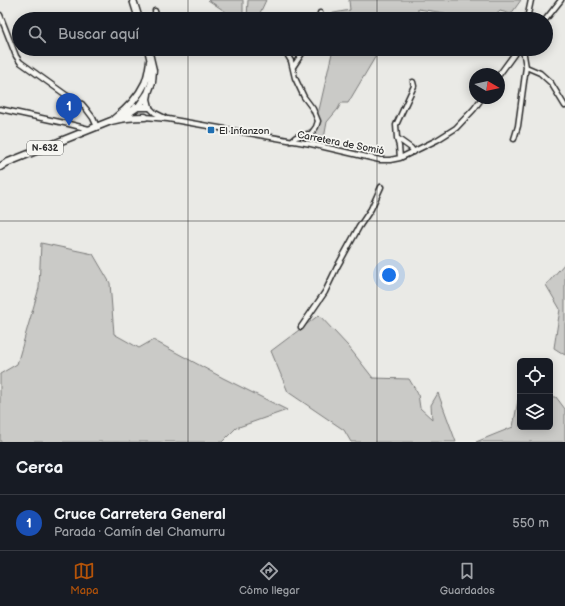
<!DOCTYPE html>
<html lang="es">
<head>
<meta charset="utf-8">
<style>
	body { margin:0; font-family:"Balsamiq Sans",sans-serif; background:#20242c; color:#f1f3f6 }
	.controls { position:absolute; right:12px; bottom:12px; display:grid; overflow:hidden; border-radius:6px; box-shadow:0 2px 10px #0003 }
	.controls button { width:36px; height:36px; display:grid; place-items:center; padding:0; border:0; border-bottom:1px solid #363941; background:#171b24; color:#f1f3f6; font:20px sans-serif }
	.compass { position:absolute; left:469px; top:68px; width:36px; height:36px; border-radius:50%; background:#171b24; box-shadow:0 2px 10px #0003; rotate:99deg }
	.you { position:absolute; left:389px; top:275px; width:14px; height:14px; margin:-10px; border:3px solid #fff; border-radius:50%; background:#1a73e8; box-shadow:0 0 0 6px #1a73e833 }
	.badge { display:grid; place-items:center; width:26px; height:26px; border-radius:50%; background:#b45309; color:#fff; font-size:13px; font-weight:700 }
	.pin { position:absolute; translate:-50% -33px; filter:drop-shadow(0 1px 2px #0008) }
	.pin::after { content:''; position:absolute; top:21px; width:14px; height:12px; background:inherit; clip-path:polygon(0 0,100% 0,50% 100%) }
	.list { margin:0; padding:0; list-style:none }
	h2 { display:flex; justify-content:space-between; align-items:center; height:52px; margin:0; padding:0 16px; font-size:17px }
	h2 small { font-size:13px; font-weight:400; color:#9ea1a6 }
	.list li { display:grid; grid-template-columns:26px 1fr auto; gap:12px; align-items:center; box-sizing:border-box; height:56px; padding:0 16px; border-top:1px solid #363941 }
	.list b { display:block; font-size:15px; white-space:nowrap }
	.list p { margin:0; font-size:13px; white-space:nowrap; color:#9ea1a6 }
	.list em { font-size:13px; font-style:normal; color:#9ea1a6 }
	.icon { flex:none; width:22px; height:22px; fill:none; stroke:currentColor; stroke-width:2; stroke-linecap:round; stroke-linejoin:round }
	.map { position:relative; flex:none; width:565px; height:442px; overflow:hidden }
	.search { position:absolute; background:#171b24; box-shadow:0 2px 10px #0003; left:12px; right:12px; top:12px; height:44px; display:flex; align-items:center; gap:10px; box-sizing:border-box; padding:0 14px; border-radius:22px; color:#9ea1a6; font-size:15px }
	.sheet { height:108px; background:#171b24 }
	nav { display:flex; justify-content:space-around; align-items:center; box-sizing:border-box; height:56px; border-top:1px solid #363941; background:#171b24; font-size:11px; color:#9ea1a6 }
	nav a { display:grid; justify-items:center; gap:2px }
	nav .on { color:#b45309 }
	.map>svg:first-child { display:block }
	.green { fill:#cacac7; stroke:#7a7a79 }
	.lines { fill:none; stroke-linecap:round; stroke-linejoin:round }
	.minor-casing { stroke:#2b2b2b; stroke-width:7 }
	.highway-casing { stroke:#2b2b2b; stroke-width:9 }
	.minor { stroke:#f6f6f2; stroke-width:4 }
	.highway { stroke:#f6f6f2; stroke-width:6 }
	.grid { fill:none; stroke:#2b2b2b; stroke-width:1; stroke-opacity:0.55 }
	.poi-dot { fill:#1f6fb2; stroke:#f6f6f2; stroke-width:1.5 }
	.labels { text-anchor:middle; stroke-width:3.5; stroke-linejoin:round; paint-order:stroke }
	.shield { fill:#f6f6f2; stroke:#686867; stroke-width:1 }
	.shield-label { font-size:9px; font-weight:bold; fill:#2b2b2b }
	.poi-label { font-size:10px; fill:#2b2b2b; stroke:#f6f6f2; text-anchor:start }
	.street-label { font-size:10px; fill:#2b2b2b; stroke:#f6f6f2 }
</style>
</head>
<body>
<div class="map">
<svg width="565" height="442" viewBox="0 0 565 442">
	<rect width="100%" height="100%" fill="#eaeae6"/>
	<filter id="ink" filterUnits="userSpaceOnUse"><feTurbulence type="fractalNoise" baseFrequency=".025" numOctaves="2"/><feDisplacementMap in="SourceGraphic" scale="8" xChannelSelector="R" yChannelSelector="G"/><feConvolveMatrix kernelMatrix="1 2 1 2 8 2 1 2 1" color-interpolation-filters="sRGB"/></filter>
	<g filter="url(#ink)">
		<path class="green" d="M208,0H243V19H225L226,12Z
			M248,0H266L260,13L259,19H247Z
			M349,0H521L511,14L500,11L491,19H449L445,13L418,9V19H313V17L350,10Z
			M327,49H409L406,55L377,54L348,103H341L338,109L327,122L323,144L298,138L304,132L313,128L319,110L332,53Z
			M41,243L93,254L110,283L114,334L139,348L153,340L223,378L287,410L236,428L222,442H0V374L17,364L39,288Z
			M565,263V355L554,348L560,309L546,285Z
			M319,315L348,346L373,378L409,379L418,394L420,408L432,419L431,405L438,393L456,442H351L344,430L288,392L271,351Z
			M550,397H556L565,409V442H476L513,427L518,400H520V427H550Z"/>
		<g class="lines">
			<g class="minor-casing">
				<path id="minor" d="M155,11L157,19
					M0,15L16,56L20,62L66,95L82,104L87,110L93,118L97,127
					M319,19L320,13
					M527,19L531,0
					M546,19L561,0
					M284,49L291,61L295,78L304,97L313,109L318,121L316,127L311,134L296,137L291,141
					M293,67L305,49
					M526,67L540,73L551,83L565,106
					M499,75L518,49
					M413,82L414,86L396,125L397,138L411,148L414,152
					M149,107L155,113L165,118
					M0,109L69,124L89,129
					M145,117L168,119L311,144L380,160H390L400,158L437,140L456,128L474,109L482,98
					M397,139L399,146L400,158
					M514,139L518,126L525,74L526,67L523,49
					M301,327L325,292L337,267L359,227L371,209L381,187"/>
			</g>
			<g class="highway-casing">
				<path id="highway" d="M133,0L139,19
					M136,107H149L147,99L148,94
					M123,117L139,106L148,93L152,82L153,70L148,49
					M114,119C127,109 138,98 145,83C148,76 149,68 150,61
					M0,167L6,163L111,121C122,118 133,117 145,117"/>
			</g>
			<use href="#minor" class="minor"/>
			<use href="#highway" class="highway"/>
		</g>
	</g>
	<path class="grid" d="M188,0V19M377,0V19M188,49V442M377,49V442M0,221H565"/>
	<rect class="poi-dot" x="207" y="126" width="8" height="8" rx="2"/>
	<g class="labels">
		<rect class="shield" x="27" y="141" width="36" height="14" rx="3"/>
		<g class="shield-label">
			<text x="45" y="151">N-632</text>
		</g>
		<g class="poi-label">
			<text x="219" y="134">El Infanzon</text>
		</g>
		<g class="street-label">
			<text transform="translate(341 142) rotate(11)" y="4">Carretera de Somió</text>
		</g>
	</g>
</svg>
<div class="controls">
<button><svg class="icon" aria-label="locate" viewBox="0 0 24 24"><circle cx="12" cy="12" r="6"/><path d="M12 2v4M12 18v4M2 12h4M18 12h4"/></svg></button>
<button><svg class="icon" aria-label="layers" viewBox="0 0 24 24"><path d="M12 4l9 5-9 5-9-5zM3 14l9 5 9-5"/></svg></button>
</div>
<svg class="compass" viewBox="-18 -18 36 36"><path d="M0-13l5 13h-10z" fill="#e53935"/><path d="M0 13l5-13h-10z" fill="#9ea1a6"/></svg>
<div class="you"></div>
<div class="pin badge" style="left:69px;top:126px;background:#1a4fb4">1</div>
<div class="search"><svg class="icon" aria-label="search" viewBox="0 0 24 24"><circle cx="10" cy="10" r="6"/><path d="M15 15l6 6"/></svg>Buscar aquí</div>
</div>
<section class="sheet">
<h2>Cerca<small></small></h2>
<ul class="list">
<li><span class="badge" style="background:#1a4fb4">1</span><div><b>Cruce Carretera General</b><p>Parada · Camín del Chamurru</p></div><em>550 m</em></li>
</ul>
</section>
<nav>
<a class="on"><svg class="icon" aria-label="map" viewBox="0 0 24 24"><path d="M3 6l6-2 6 2 6-2v14l-6 2-6-2-6 2zM9 4v14M15 6v14"/></svg>Mapa</a>
<a><svg class="icon" aria-label="directions" viewBox="0 0 24 24"><path d="M12 3l9 9-9 9-9-9zM9 14v-3h6M13 9l2 2-2 2"/></svg>Cómo llegar</a>
<a><svg class="icon" aria-label="saved" viewBox="0 0 24 24"><path d="M7 4h10v16l-5-4-5 4z"/></svg>Guardados</a>
</nav>
</body>
</html>
